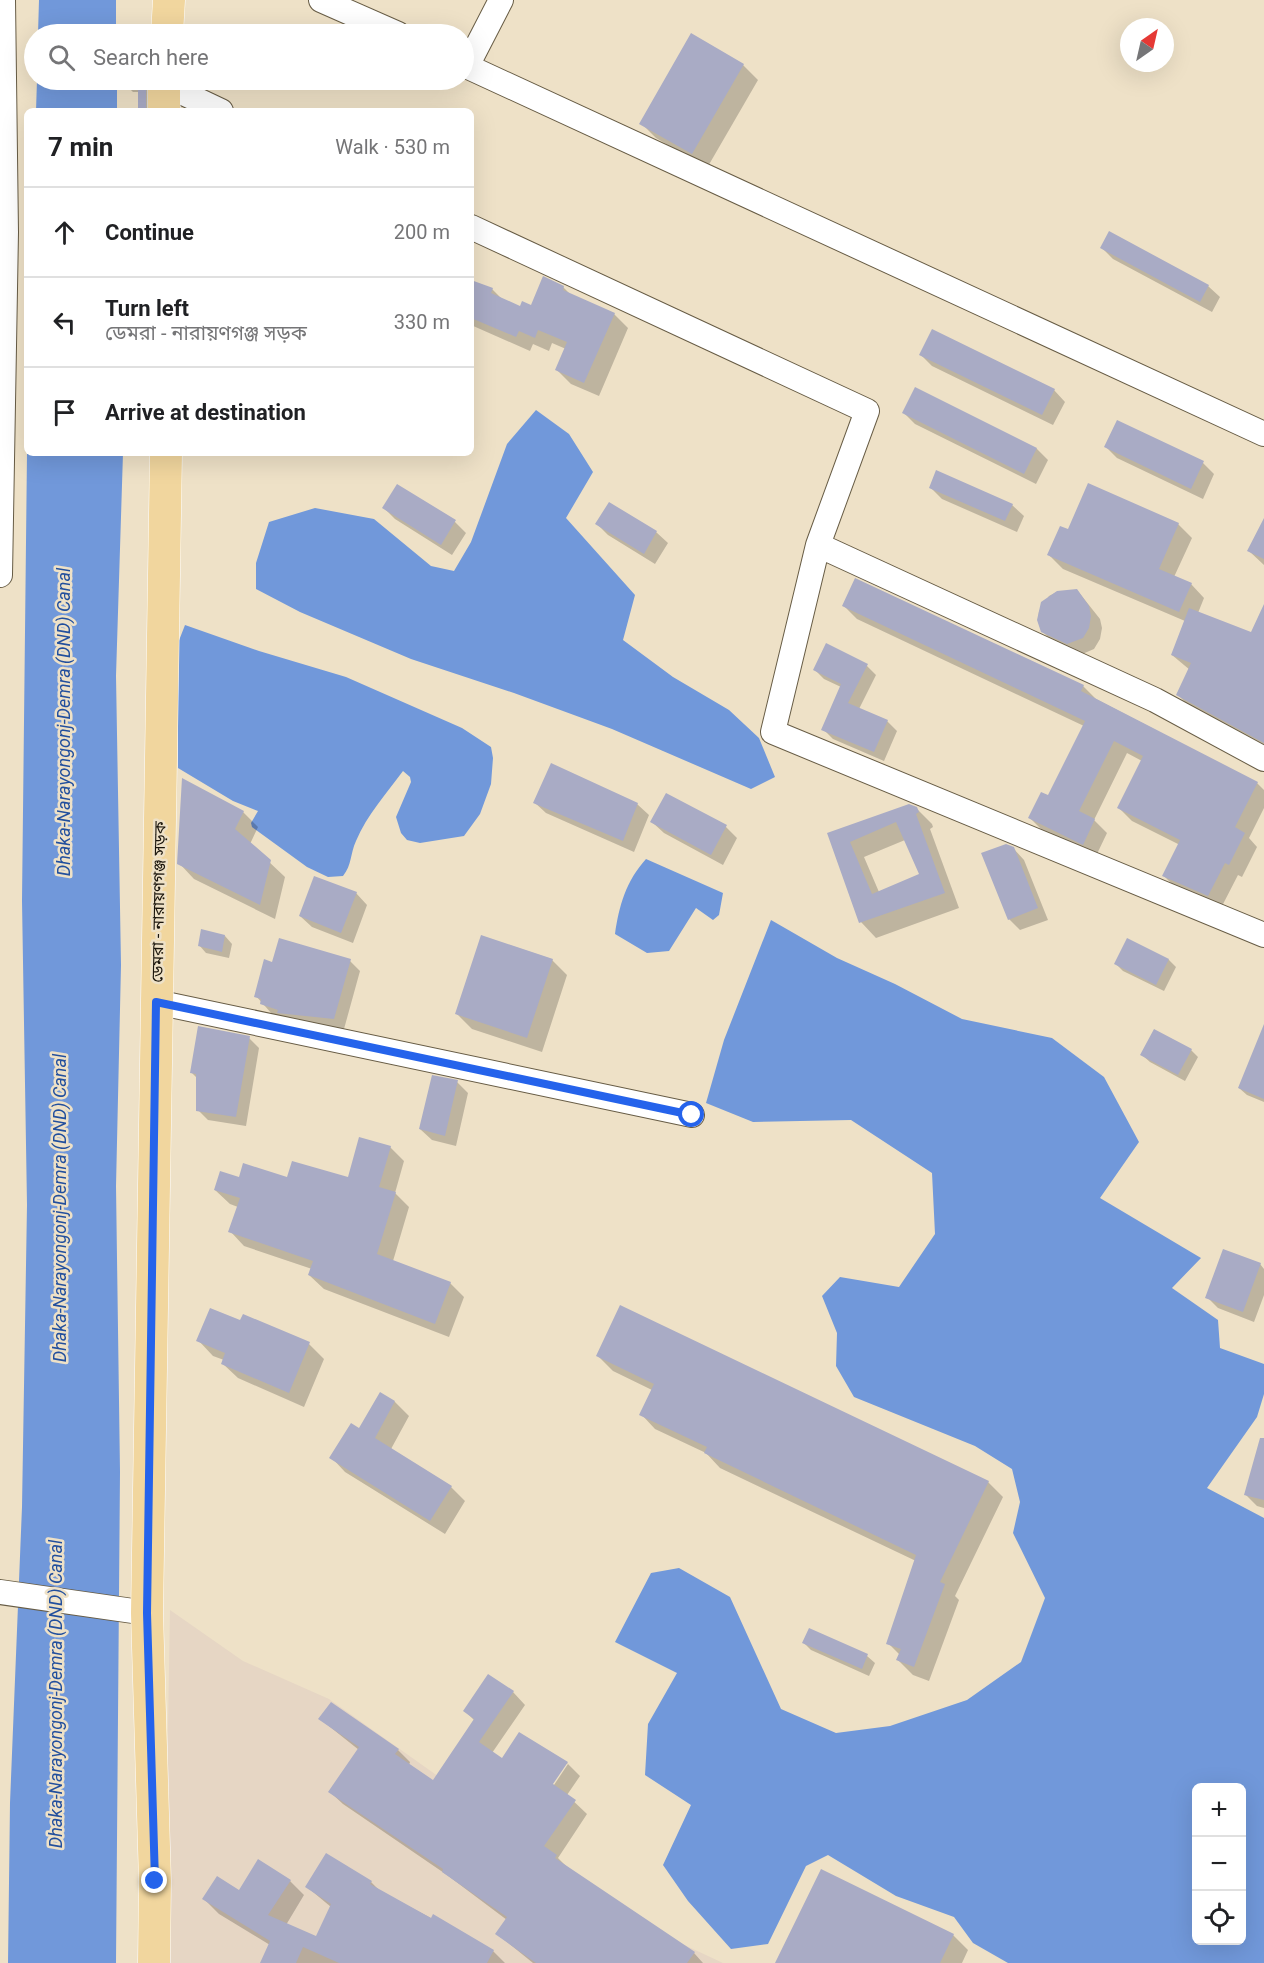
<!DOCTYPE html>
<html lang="en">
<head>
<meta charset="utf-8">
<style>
	body { margin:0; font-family:Roboto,"Noto Sans Bengali",sans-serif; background:#f2f2f2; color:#202124 }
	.controls { position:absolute; right:18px; bottom:18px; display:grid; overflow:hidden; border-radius:9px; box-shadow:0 6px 24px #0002 }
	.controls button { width:54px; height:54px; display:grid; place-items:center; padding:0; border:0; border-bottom:2px solid #e0e0e0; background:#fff; color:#202124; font:30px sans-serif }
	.compass { position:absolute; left:1120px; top:18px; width:54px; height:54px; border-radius:50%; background:#fff; box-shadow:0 6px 24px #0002; rotate:34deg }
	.stop { position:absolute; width:18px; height:18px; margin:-14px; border:4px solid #2563eb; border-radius:50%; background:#fff }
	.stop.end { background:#2563eb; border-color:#fff; box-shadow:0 2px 6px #0008 }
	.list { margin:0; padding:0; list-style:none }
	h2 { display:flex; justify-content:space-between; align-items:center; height:78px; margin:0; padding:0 24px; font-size:26px }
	h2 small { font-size:20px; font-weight:400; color:#757577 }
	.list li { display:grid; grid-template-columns:39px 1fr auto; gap:18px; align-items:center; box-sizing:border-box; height:90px; padding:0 24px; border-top:2px solid #e0e0e0 }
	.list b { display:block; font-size:22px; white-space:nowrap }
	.list p { margin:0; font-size:20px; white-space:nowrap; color:#757577 }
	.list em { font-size:20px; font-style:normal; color:#757577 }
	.icon { flex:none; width:33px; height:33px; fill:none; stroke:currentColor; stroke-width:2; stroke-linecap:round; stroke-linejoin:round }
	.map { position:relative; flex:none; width:1264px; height:1963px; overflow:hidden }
	.search { position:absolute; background:#fff; box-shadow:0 6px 24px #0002; left:24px; top:24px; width:450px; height:66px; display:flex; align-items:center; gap:15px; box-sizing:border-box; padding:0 21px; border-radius:33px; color:#757577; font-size:22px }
	.panel { position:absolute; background:#fff; box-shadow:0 6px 24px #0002; left:24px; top:108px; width:450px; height:348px; border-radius:9px }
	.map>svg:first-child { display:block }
	.industrial { fill:#e6d6c4 }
	.water { fill:#7198da; fill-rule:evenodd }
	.shadow { fill:#0003; fill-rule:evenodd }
	.building { fill:#a9abc5; fill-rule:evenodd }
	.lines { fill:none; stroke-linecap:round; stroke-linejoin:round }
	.minor-casing { stroke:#675c45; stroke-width:26 }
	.major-casing { stroke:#fff; stroke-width:33 }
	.minor { stroke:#fff; stroke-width:24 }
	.major { stroke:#f1d69e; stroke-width:32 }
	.route { stroke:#2563eb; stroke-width:8 }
	.labels { text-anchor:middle; stroke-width:5; stroke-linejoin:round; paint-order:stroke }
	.street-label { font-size:16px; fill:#19140b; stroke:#eee1c7 }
	.water-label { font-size:18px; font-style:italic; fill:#224f9d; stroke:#eee1c7 }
</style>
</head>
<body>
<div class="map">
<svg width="1264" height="1963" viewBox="0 0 1264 1963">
	<rect width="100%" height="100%" fill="#eee1c7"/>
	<path class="industrial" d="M170,1610L243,1661L329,1699L661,1934L723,1963H164Z"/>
	<path class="water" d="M39,0H116V34H38Z
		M37,80H117V111H36Z
		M536,410L569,434L593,472L566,518L635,595L623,640L673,677L729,710L759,738L775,777L751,789L612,729L514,693L411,659L300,612L256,589V563L269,522L315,508L374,519L431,566L454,571L471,542L507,444Z
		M27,453H123L116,676L121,965L116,1186L120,1472L116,1963H8L10,1803L22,1507L27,1205L22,901Z
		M185,625L259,651L346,677L462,728L491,747L493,758L491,784L480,814L464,836L420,843L407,840L401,833L396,817L411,782L410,777L403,771C386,794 367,815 356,841C350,854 352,865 343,876L328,877L307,867L252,827L251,823L258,811L233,801L178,768V643Z
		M646,859L723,893L719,915L713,920L696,908L669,951L647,953L615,934C619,906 626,881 646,859Z
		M771,920L837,958L895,984L962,1019L1052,1038L1104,1077L1139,1142L1100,1198L1201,1258L1172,1288L1218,1320L1220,1348L1264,1364V1394L1257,1417L1207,1488L1264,1518V1963H1008L973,1943L954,1917L896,1896L828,1855L806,1866L768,1944L731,1949L688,1901L663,1865L691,1805L645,1775L648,1724L677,1673L615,1642L651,1573L679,1568L730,1597L781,1709L836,1733L890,1726L967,1700L1021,1662L1045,1598L1013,1533L1020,1502L1012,1469L975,1446L854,1397L836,1366L837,1333L822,1296L840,1277L899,1287L935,1234L932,1173L851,1120L753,1122L706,1103L724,1040ZM1196,1788H1242V1940H1196Z"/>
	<path class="shadow" d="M743,65L758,80L707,168L656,138L641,123Z
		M126,80H155L153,111H140V92H133L126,85Z
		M1102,248L1208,286L1220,297L1212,312L1113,259Z
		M471,281L492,289L503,300L520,308L532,307L563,287L571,295L614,314L628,328L599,396L571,384L557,370L566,349L552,343L549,351L533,344L530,351L471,325Z
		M921,355L1054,390L1065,402L1053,425L932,366Z
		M915,389L1037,449L1048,460L1036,484L915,424L904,413Z
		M1106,447L1203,463L1214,474L1203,499L1117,458Z
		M930,487L1012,505L1024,516L1017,532L942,499Z
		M609,504L656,532L668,543L655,564L608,535L597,524Z
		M384,508L455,522L466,533L452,555L395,519Z
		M1264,522V565L1249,551Z
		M1178,524L1192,538L1174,577L1191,584L1204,598L1198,613L1252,634L1264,608V748L1192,709L1178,695L1190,670L1172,655L1185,621L1063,569L1049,555L1069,531Z
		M1077,590L1100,619L1102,628L1100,639L1094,649L1080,655L1054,643L1042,631L1038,620L1039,611L1049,596L1057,592Z
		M844,606L1083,686L1096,699L1257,783L1264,790V808L1249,838L1257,847L1242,877L1238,875L1221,908L1177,889L1164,876L1180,845L1132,821L1119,808L1142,761L1127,753L1094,820L1107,833L1096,856L1043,831L1030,818L1049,797L1084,726L857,619Z
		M867,666L876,675L859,709L887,721L897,731L884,761L833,739L823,729L841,687L824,679L814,669Z
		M534,802L637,804L649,815L634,852L546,813Z
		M916,808L932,824L933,827L930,829L959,908L876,938L861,922L829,834ZM905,840L921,874L879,892L864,857Z
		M243,812L258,827L250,844L285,877L275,919L194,879L179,863Z
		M652,822L726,827L737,838L723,865L664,833Z
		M1013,848L1024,860L1048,920L1020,930L1009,919Z
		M356,893L367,905L353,943L312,927L300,916Z
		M225,936L232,944L229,958L206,953L199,945Z
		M1128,940L1169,960L1176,967L1164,991L1123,971L1116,964Z
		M552,960L567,975L542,1052L472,1029L457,1014Z
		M350,961L360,971L344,1029L307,1027L272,1014L256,996L274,963Z
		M249,1038L259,1048L246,1126L208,1120L198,1110V1079L192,1073Z
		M1264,1049V1102L1247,1095L1239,1088Z
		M1191,1050L1198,1057L1185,1081L1150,1062L1142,1055Z
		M457,1082L468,1093L456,1146L432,1140L420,1129Z
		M390,1147L404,1161L395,1193L409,1207L393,1261L450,1283L464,1297L449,1337L324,1289L309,1275L312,1269L244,1246L230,1231L238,1207L230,1204L215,1190L240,1179H349Z
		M1260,1264L1264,1269V1295L1254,1322L1218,1308L1207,1297Z
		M241,1322L309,1344L324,1359L304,1407L238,1378L222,1363L224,1360L213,1356L198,1340Z
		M598,1356L988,1482L1003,1497L955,1596L959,1600L929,1681L913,1675L898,1660L900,1655L888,1643L916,1561L720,1468L706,1453L655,1429L641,1414L652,1390L613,1371Z
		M380,1394L395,1402L409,1416L391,1449L451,1487L465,1501L445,1534L345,1472L331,1457L360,1430Z
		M1264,1448V1508L1257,1506L1245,1494Z
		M809,1630L867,1656L875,1663L869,1676L811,1650L804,1643Z
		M513,1692L525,1705L492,1753L502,1760L519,1734L568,1764H565L548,1789L550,1791L568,1764L580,1776L567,1795L587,1814L558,1858L570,1870L694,1953L703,1963H533L497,1934L507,1920L447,1875L343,1804L330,1792L359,1750L320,1719L398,1750L410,1762L409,1765L434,1782L475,1721L465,1711Z
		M290,1881L304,1895L286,1925L317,1938L331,1907L307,1887L371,1882L380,1891L493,1951L505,1963H264L270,1945L219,1914L204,1899Z
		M953,1935L968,1950L962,1963H777Z"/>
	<path class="building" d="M691,33L744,64L692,154L639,124Z
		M138,80H146V111H138Z
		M1109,231L1209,285L1200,302L1100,248Z
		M543,276L564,286L563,290L615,313L584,383L555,370L567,342L538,330L535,338L519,331L516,337L471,318V280L493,288L491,293L520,306L522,301L531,305Z
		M932,329L1055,389L1042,415L919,355Z
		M915,387L1037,448L1024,474L902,413Z
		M1117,420L1204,461L1191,489L1104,447Z
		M936,470L1013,504L1005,521L929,488Z
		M1088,483L1179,523L1159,569L1192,583L1179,612L1047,555L1060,526L1068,529Z
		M397,484L456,520L441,545L382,508Z
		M609,502L657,531L644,554L595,524Z
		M1264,518V559L1247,551Z
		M855,578L1084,685L1081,691L1258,782L1235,827L1245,833L1229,865L1225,863L1208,896L1162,876L1180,840L1117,808L1143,756L1114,741L1079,811L1095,819L1083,845L1028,818L1041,792L1048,795L1085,721L842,606Z
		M1077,589L1089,606L1091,616L1089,628L1083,638L1067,644L1041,632L1037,620L1041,602L1057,591Z
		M1264,604V743L1176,695L1191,663L1171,655L1189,608L1251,632Z
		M826,643L868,664L848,703L888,720L874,752L821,730L841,684L813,670Z
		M551,763L638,803L623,841L533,803Z
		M182,778L244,811L235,829L271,860L260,905L177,864Z
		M666,793L727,825L711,855L650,822Z
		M909,804L917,807L919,812L916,814L945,893L859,923L827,833ZM896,822L919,874L872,894L850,842Z
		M1006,844L1014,847L1038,908L1008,920L981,853Z
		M314,876L357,892L341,933L299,916Z
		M201,929L225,935L222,952L198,946Z
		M481,935L553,959L527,1038L455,1014Z
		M279,938L351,959L334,1019L277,1013L278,1010L260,1004L261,999L254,997L264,959L272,962Z
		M1127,938L1169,959L1156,985L1114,964Z
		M1264,1024V1099L1238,1088Z
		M198,1026L250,1036L236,1117L196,1111V1074L190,1073Z
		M1154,1029L1192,1049L1178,1075L1140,1055Z
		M432,1075L458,1080L445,1136L419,1129Z
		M359,1137L391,1146L379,1187L396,1192L377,1254L451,1282L435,1324L308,1275L313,1261L228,1232L240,1198L214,1190L220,1171L239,1177L243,1163L287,1177L292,1161L348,1177Z
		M1223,1249L1261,1263L1243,1312L1205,1298Z
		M620,1305L989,1481L940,1582L945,1584L914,1667L896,1660L901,1649L886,1644L916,1555L704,1453L707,1447L639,1415L654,1384L596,1356Z
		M210,1308L240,1320L243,1314L310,1342L289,1393L221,1364L225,1353L196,1341Z
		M380,1392L395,1401L375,1438L452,1486L430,1521L329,1458L351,1423L359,1428Z
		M1260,1438H1264V1500L1244,1495Z
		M809,1628L868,1654L862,1669L802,1643Z
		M488,1674L514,1691L479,1742L502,1758L519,1732L568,1762L553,1784L576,1800L544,1846L557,1855L555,1858L695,1952L687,1963H536L495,1934L507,1917L442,1872L443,1869L328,1792L359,1747L318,1719L331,1702L399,1749L395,1754L433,1780L474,1719L463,1711Z
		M326,1853L372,1881L370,1884L431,1918L433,1914L494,1950L487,1963H339L303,1947L296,1963H260L270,1941L202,1899L217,1876L239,1890L258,1859L291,1880L268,1915L316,1936L331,1904L305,1887Z
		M821,1869L954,1934L940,1963H775Z"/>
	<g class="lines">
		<g class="minor-casing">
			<path id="minor" d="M321,0L398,34
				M464,65L1264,434
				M467,66L501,0
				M164,84L221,111
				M471,227L867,411L818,545L1155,700L1264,759
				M818,545L773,732L1264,935
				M0,575L6,232L3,0
				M156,1002L692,1115
				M0,1592L147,1613"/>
		</g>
		<g class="major-casing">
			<path id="major" d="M167,34L169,0
				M164,111V80
				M154,1963L155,1881L147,1613L166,453"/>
		</g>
		<use href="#minor" class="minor"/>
		<use href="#major" class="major"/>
	</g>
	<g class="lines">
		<path class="route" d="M155,1881L147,1613L156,1002L692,1115"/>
	</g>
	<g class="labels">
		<g class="street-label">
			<text transform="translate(158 902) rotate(-89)" y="6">ডেমরা - নারায়ণগঞ্জ সড়ক</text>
		</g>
		<g class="water-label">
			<text transform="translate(64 722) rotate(-90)" y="6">Dhaka-Narayongonj-Demra (DND) Canal</text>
			<text transform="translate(60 1208) rotate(-90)" y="6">Dhaka-Narayongonj-Demra (DND) Canal</text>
			<text transform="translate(56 1694) rotate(-90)" y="6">Dhaka-Narayongonj-Demra (DND) Canal</text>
		</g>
	</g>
</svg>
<div class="controls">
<button>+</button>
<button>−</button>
<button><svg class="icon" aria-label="locate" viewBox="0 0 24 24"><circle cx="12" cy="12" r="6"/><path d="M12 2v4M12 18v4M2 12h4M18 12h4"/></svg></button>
</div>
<svg class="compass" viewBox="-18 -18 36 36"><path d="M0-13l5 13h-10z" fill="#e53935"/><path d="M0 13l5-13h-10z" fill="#757577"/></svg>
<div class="stop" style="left:692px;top:1115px"></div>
<div class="stop end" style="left:155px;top:1881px"></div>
<div class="search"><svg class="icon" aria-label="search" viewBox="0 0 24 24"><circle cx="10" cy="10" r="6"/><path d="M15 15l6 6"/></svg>Search here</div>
<section class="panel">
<h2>7 min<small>Walk · 530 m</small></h2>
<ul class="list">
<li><svg class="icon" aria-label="ahead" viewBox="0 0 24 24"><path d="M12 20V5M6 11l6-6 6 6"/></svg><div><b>Continue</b></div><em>200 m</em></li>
<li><svg class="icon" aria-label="left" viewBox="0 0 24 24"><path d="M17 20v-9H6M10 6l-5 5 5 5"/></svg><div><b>Turn left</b><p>ডেমরা - নারায়ণগঞ্জ সড়ক</p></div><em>330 m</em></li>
<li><svg class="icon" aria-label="arrive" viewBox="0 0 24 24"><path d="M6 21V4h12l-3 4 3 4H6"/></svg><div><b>Arrive at destination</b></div></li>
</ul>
</section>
</div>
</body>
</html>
